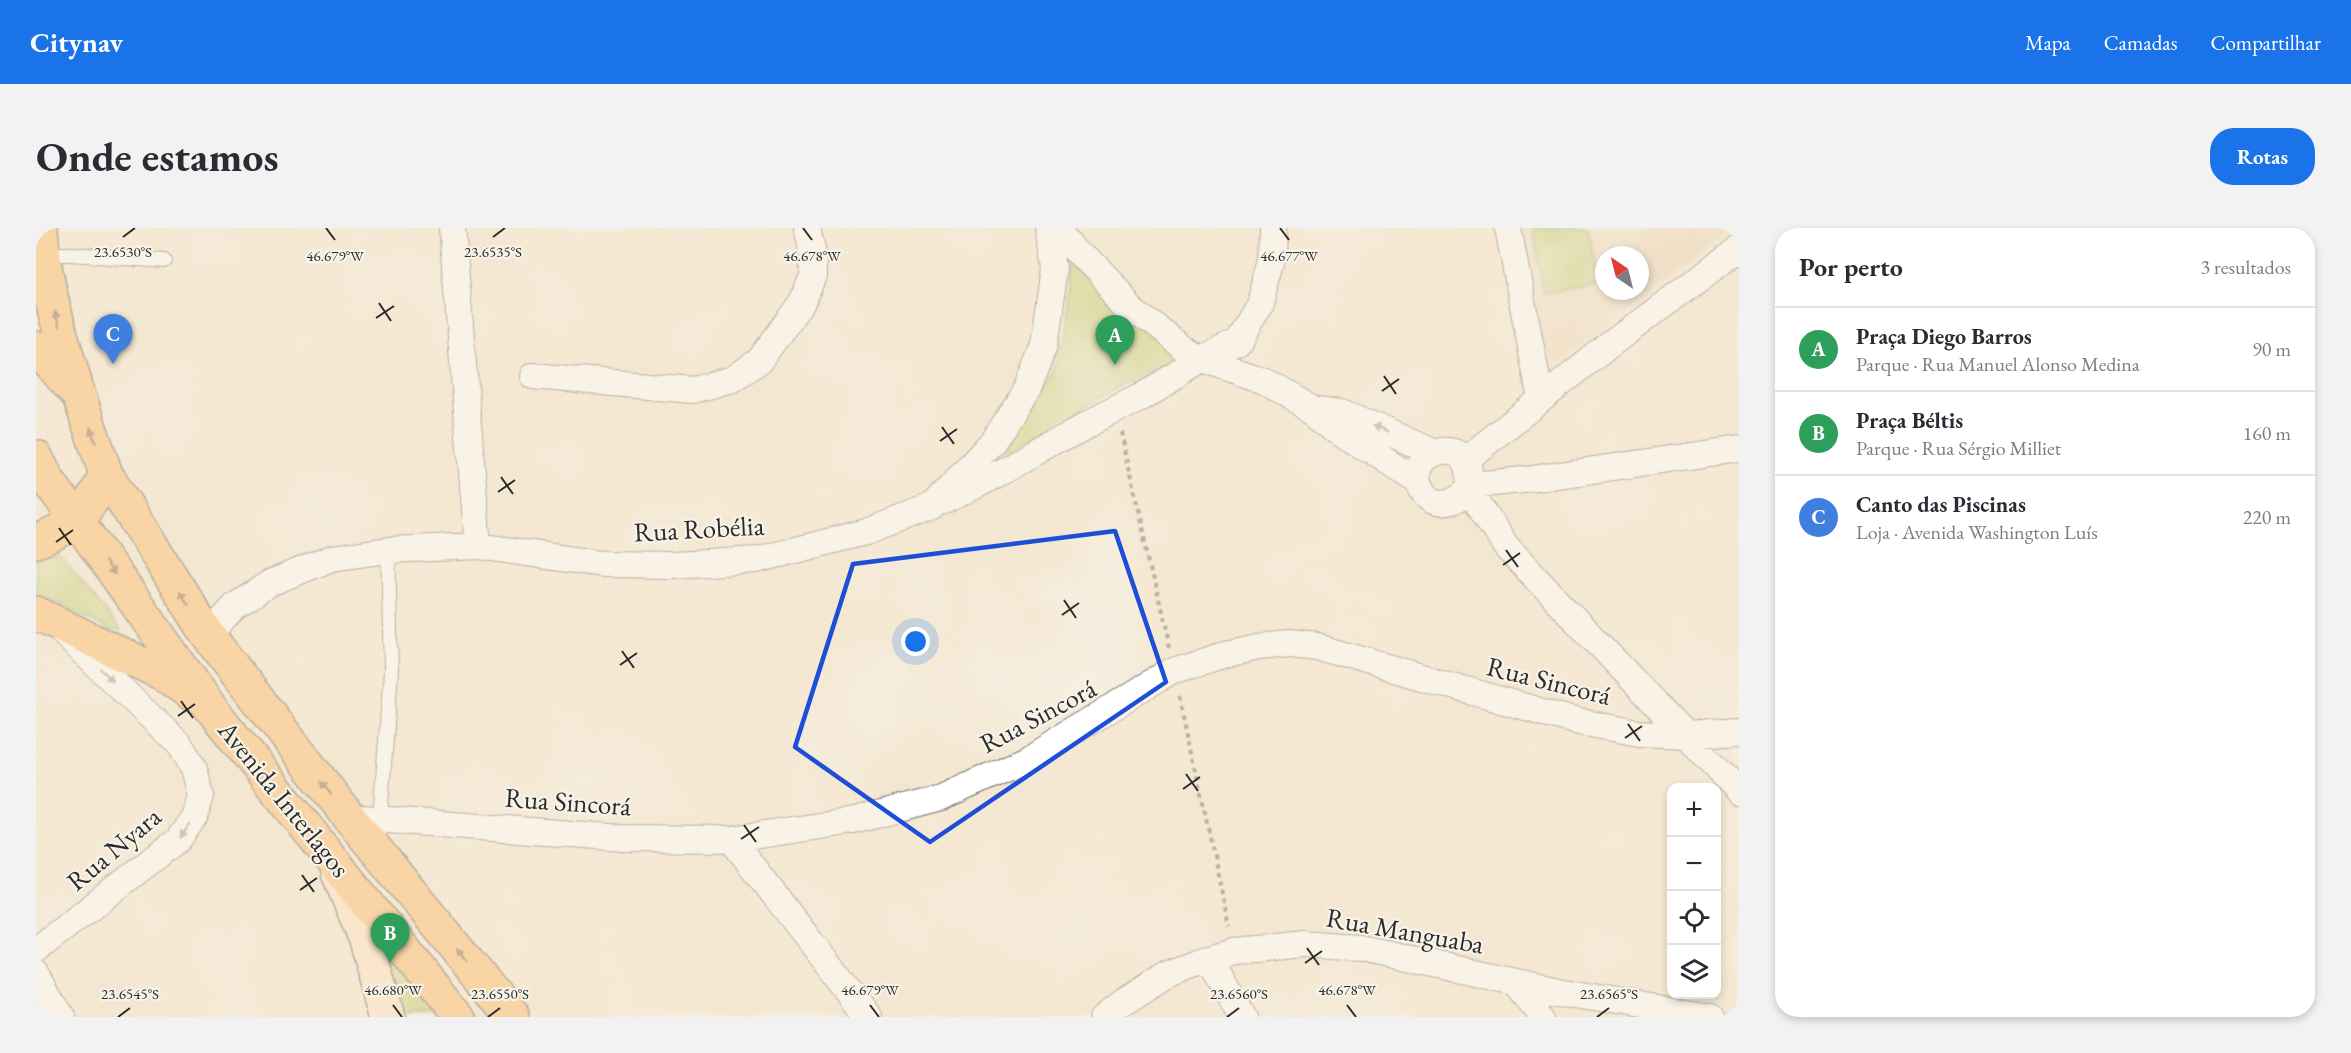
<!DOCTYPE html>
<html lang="pt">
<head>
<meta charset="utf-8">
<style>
	body { margin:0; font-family:"EB Garamond",serif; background:#f2f2f3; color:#2b2b33 }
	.controls { position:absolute; right:18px; bottom:18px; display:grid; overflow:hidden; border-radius:12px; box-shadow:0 3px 9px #0003 }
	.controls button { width:54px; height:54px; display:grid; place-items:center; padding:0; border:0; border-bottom:2px solid #e1e1e2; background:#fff; color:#2b2b33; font:30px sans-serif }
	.compass { position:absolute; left:1559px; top:18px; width:54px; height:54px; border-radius:50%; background:#fff; box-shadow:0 3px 9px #0003; rotate:325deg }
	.you { position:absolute; left:880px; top:414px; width:21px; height:21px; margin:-15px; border:4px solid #fff; border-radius:50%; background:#1a73e8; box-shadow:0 0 0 9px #1a73e833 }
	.badge { display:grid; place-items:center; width:39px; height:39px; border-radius:50%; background:#1a73e8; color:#fff; font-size:20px; font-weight:700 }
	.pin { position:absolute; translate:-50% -50px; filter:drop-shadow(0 2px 3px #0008) }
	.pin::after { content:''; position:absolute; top:32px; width:21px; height:18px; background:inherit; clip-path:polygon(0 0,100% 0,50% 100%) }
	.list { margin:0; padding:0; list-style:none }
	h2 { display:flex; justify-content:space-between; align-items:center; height:78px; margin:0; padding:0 24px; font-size:26px }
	h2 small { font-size:20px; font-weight:400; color:#7c7c81 }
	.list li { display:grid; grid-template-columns:39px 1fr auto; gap:18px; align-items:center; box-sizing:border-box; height:84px; padding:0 24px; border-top:2px solid #e1e1e2 }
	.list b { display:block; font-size:22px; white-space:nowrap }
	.list p { margin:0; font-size:20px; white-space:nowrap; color:#7c7c81 }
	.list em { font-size:20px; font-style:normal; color:#7c7c81 }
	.icon { flex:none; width:33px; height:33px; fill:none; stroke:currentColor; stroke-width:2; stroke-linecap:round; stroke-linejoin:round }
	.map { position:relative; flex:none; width:1703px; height:789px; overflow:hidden; border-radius:24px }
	header { display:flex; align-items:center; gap:36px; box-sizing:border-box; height:84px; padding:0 30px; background:#1a73e8; color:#fff }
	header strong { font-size:28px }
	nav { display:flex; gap:33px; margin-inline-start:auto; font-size:21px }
	.intro { display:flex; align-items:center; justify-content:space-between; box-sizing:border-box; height:144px; padding:0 36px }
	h1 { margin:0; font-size:42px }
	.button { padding:15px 27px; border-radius:24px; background:#1a73e8; color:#fff; font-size:21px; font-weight:700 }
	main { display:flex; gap:36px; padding:0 36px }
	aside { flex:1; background:#fff; border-radius:24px; box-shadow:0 3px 9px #0003 }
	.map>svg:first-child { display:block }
	.built { fill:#edd7bb; fill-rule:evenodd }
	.green { fill:#bfce70; stroke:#757c4e; stroke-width:1.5 }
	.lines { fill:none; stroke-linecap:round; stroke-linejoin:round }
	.service-casing { stroke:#716d65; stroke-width:16 }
	.minor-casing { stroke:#716d65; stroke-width:28 }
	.secondary-casing { stroke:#716d65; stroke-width:36 }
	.primary-casing { stroke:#716d65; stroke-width:36 }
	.trunk-casing { stroke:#716d65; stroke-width:36 }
	.path { stroke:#716d65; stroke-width:4; stroke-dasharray:4.5 4.5; stroke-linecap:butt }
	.service { stroke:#fff; stroke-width:14 }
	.minor { stroke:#fff; stroke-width:26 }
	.secondary { stroke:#ffe4c6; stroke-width:33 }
	.primary { stroke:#febc70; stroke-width:33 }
	.trunk { stroke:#febc70; stroke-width:33 }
	.oneway { fill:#8a6c4a }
	.oneway2 { fill:#a0a0a0 }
	.marked { fill:none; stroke:#1d4ed8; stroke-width:4.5; stroke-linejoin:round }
	.ticks { fill:none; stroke:#2b2b2b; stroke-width:2 }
	.labels { text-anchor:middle; stroke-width:4.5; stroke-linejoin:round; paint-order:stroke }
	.street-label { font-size:27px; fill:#2b2b2b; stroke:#f7f3e8 }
	.ticks-label { font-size:15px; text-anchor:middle; fill:#2b2b2b; stroke:#f7f3e8; stroke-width:4.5; stroke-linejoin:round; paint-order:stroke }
</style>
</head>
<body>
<header>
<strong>Citynav</strong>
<nav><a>Mapa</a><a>Camadas</a><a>Compartilhar</a></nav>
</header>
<div class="intro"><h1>Onde estamos</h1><a class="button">Rotas</a></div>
<main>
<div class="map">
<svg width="1703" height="789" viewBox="0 0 1703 789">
	<rect width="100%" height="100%" fill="#f7f3e8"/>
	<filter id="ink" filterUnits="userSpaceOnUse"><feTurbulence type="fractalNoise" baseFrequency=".0167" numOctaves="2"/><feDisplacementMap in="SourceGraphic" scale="12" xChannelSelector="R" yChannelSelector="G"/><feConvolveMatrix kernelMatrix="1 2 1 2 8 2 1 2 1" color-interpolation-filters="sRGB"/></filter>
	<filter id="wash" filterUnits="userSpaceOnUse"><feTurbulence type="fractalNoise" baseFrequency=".008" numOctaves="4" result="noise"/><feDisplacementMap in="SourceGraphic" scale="24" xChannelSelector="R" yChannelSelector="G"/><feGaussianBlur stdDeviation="1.35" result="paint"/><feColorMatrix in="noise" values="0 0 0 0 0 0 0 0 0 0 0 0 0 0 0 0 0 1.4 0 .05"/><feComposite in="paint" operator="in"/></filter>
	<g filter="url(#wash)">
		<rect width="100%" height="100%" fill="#f4e7d1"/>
		<path class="built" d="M1485,0H1701L1538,123L1528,134L1513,132L1503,110ZM1568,27H1604V63H1568Z"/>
		<path class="green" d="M1497,0H1552L1562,55L1508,65Z
			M1037,35L1152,130L1083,159L967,227L1020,144L1032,81Z
			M25,329L85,403H75L0,364V333Z
			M324,680L407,789H361Z"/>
	</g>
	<g filter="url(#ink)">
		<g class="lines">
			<g class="service-casing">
				<path id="service" d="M6,26H35L128,33
					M344,591L355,443L352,322"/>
			</g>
			<g class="minor-casing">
				<path id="minor" d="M416,0L442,318
					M1023,0L1045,27L1095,79L1148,121L1166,131L1228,152L1278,181L1301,201L1382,254
					M1472,0L1505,171
					M497,148L657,162L697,151L723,133L766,74L777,48V26L771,0
					M1280,181L1306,184L1397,224
					M1429,232L1576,115L1703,21
					M1435,257L1488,252L1703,221
					M1433,261C1419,277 1395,282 1384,259C1368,225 1427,206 1433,243C1434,249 1436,255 1433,261L1470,319L1703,563
					M908,273L947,254L1051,195L1105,168L1166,131L1201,114L1224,75L1236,31L1237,0
					M172,407L199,378L234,355L296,330L352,322L442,318L566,336L637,337L721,332L830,304L896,279L956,214L991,160L1008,117L1019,40L1012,0
					M313,589L587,610L695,611L818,593L905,570L992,531L1138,443L1190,426L1223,419L1254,416L1281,419L1538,493L1603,505L1651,507L1703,503
					M695,611L833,789
					M0,722L142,612L159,588L165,568L158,540L144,517L27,405
					M1173,730L1206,789
					M0,745L25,789
					M1480,754L1507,789
					M1068,789L1086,775L1132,746L1173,730L1198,723L1269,716L1325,720L1522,763L1674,789"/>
			</g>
			<g class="secondary-casing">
				<path id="secondary" d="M302,645L330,712L352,789"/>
			</g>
			<g class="primary-casing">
				<path id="primary" d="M0,120L43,168L70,246L172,407L313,589L477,789
					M0,229L12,252L174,479L422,789
					M0,313C40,299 53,283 70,246
					M0,385L129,447L157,467"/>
			</g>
			<g class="trunk-casing">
				<path id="trunk" d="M5,0C8,58 27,113 43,168"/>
			</g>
			<path class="path" d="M1084,205L1133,420
				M1144,468L1193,698"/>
			<use href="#service" class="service"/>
			<use href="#minor" class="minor"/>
			<use href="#secondary" class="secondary"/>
			<use href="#primary" class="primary"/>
			<use href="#trunk" class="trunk"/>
		</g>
		<defs><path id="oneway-solid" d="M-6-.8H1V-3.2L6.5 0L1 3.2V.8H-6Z" transform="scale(1.5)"/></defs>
		<g class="oneway">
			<use href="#oneway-solid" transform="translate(21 91) rotate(-106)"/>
			<use href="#oneway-solid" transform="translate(57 207) rotate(-109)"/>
			<use href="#oneway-solid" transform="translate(74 340) rotate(54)"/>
			<use href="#oneway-solid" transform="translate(148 370) rotate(-122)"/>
			<use href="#oneway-solid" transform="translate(290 560) rotate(-128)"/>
			<use href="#oneway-solid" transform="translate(426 727) rotate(-129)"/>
		</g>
		<g class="oneway2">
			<use href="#oneway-solid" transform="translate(1344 201) rotate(-156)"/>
			<use href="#oneway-solid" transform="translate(71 447) rotate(44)"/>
			<use href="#oneway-solid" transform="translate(149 603) rotate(125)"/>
		</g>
	</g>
	<path d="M0 0H1703V789H0ZM1079,303L1130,454L894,614L759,519L817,336Z" fill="#f4e7d1" fill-opacity=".55" fill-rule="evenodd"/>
	<path class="marked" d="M1079,303L1130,454L894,614L759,519L817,336Z"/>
	<path class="ticks" d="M290,0L299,12M767,0L776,12M1244,0L1253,12M87,9L99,0M457,9L469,0M343,75L355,93M340,90L358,78M1348,148L1360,166M1346,163L1363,151M906,199L918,216M904,213L921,201M465,249L477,266M462,264L479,252M23,300L35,317M20,314L37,302M1470,322L1482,339M1467,337L1484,325M1028,372L1040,390M1026,387L1043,375M586,423L598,440M584,437L601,425M145,473L157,490M142,488L159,476M1592,496L1604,513M1589,510L1606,498M1150,546L1162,563M1147,561L1164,549M708,597L720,614M705,611L723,599M266,647L278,664M264,662L281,650M1271,720L1283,737M1269,735L1286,723M357,777L366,789M834,777L843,789M1311,777L1320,789M82,789L94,780M452,789L464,780M1191,789L1203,780M1561,789L1573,780"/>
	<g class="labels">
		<g class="street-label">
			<text transform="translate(663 301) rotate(-3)" y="9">Rua Robélia</text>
			<text transform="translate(1513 453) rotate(14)" y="9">Rua Sincorá</text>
			<text transform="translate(1002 488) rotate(-28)" y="9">Rua Sincorá</text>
			<text transform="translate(248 571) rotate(51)" y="9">Avenida Interlagos</text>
			<text transform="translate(532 574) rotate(4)" y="9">Rua Sincorá</text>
			<text transform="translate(78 621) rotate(-40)" y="9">Rua Nyara</text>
			<text transform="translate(1369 703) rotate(10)" y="9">Rua Manguaba</text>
		</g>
	</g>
	<g class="ticks-label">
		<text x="87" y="29">23.6530°S</text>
		<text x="457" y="29">23.6535°S</text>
		<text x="1253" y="33">46.677°W</text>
		<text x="299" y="33">46.679°W</text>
		<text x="776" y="33">46.678°W</text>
		<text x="357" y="767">46.680°W</text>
		<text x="834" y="767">46.679°W</text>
		<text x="1311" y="767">46.678°W</text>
		<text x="94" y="771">23.6545°S</text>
		<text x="464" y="771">23.6550°S</text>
		<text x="1203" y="771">23.6560°S</text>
		<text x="1573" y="771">23.6565°S</text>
	</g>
</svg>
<div class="controls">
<button>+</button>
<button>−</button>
<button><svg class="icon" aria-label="locate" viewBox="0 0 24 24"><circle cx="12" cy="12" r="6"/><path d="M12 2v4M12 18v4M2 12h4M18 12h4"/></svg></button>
<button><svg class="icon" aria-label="layers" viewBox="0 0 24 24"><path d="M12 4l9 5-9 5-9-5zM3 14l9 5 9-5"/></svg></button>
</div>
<svg class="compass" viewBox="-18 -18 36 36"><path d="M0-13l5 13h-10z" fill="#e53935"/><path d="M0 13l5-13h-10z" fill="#7c7c81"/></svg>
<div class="you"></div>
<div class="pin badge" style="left:1079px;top:137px;background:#2e9e5b">A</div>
<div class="pin badge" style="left:354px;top:735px;background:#2e9e5b">B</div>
<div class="pin badge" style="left:77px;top:136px;background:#3f7fe0">C</div>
</div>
<aside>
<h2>Por perto<small>3 resultados</small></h2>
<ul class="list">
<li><span class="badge" style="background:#2e9e5b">A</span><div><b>Praça Diego Barros</b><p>Parque · Rua Manuel Alonso Medina</p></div><em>90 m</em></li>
<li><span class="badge" style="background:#2e9e5b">B</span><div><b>Praça Béltis</b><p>Parque · Rua Sérgio Milliet</p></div><em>160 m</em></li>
<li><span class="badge" style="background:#3f7fe0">C</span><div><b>Canto das Piscinas</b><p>Loja · Avenida Washington Luís</p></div><em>220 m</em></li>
</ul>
</aside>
</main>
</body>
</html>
